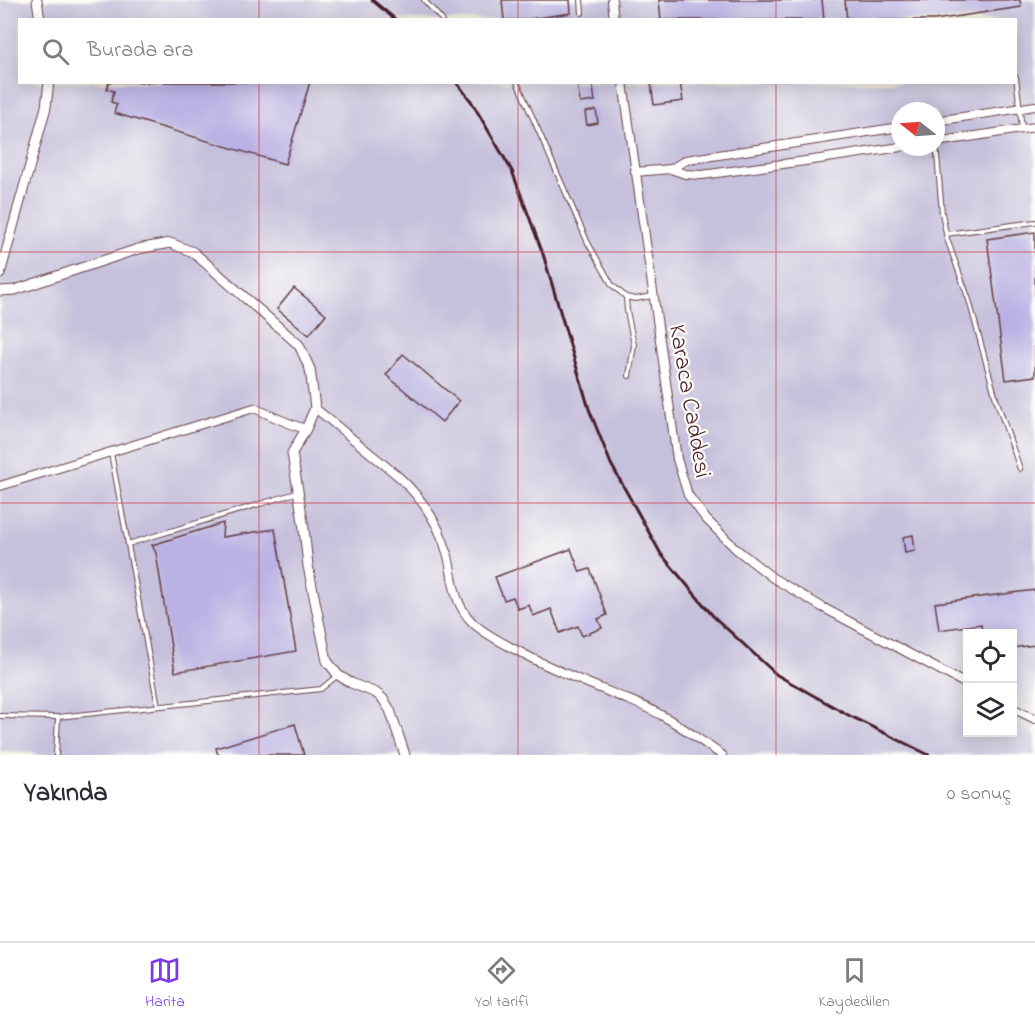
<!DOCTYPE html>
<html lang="tr">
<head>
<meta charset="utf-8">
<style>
	body { margin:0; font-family:"Indie Flower",sans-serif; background:#f7f7f7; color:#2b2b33 }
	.controls { position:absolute; right:18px; bottom:18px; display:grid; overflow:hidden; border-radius:0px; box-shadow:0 3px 15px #0003 }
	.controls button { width:54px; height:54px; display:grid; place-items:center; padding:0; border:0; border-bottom:2px solid #e1e1e2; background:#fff; color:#2b2b33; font:30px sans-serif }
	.compass { position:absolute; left:891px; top:102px; width:54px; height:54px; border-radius:50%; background:#fff; box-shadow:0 3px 15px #0003; rotate:287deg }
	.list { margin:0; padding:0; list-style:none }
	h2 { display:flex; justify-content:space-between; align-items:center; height:78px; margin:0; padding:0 24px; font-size:26px }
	h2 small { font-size:20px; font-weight:400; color:#7c7c81 }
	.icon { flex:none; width:33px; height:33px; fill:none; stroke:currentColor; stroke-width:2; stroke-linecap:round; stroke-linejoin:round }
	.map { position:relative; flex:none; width:1035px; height:755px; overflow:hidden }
	.search { position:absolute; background:#fff; box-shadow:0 3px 15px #0003; left:18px; right:18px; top:18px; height:66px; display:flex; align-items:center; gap:15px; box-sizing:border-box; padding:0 21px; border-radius:0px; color:#7c7c81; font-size:22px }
	.sheet { height:186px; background:#fff }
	nav { display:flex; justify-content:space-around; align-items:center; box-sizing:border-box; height:84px; border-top:2px solid #e1e1e2; background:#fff; font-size:16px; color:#7c7c81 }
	nav a { display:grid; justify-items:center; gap:3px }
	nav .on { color:#7c3aed }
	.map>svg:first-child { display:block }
	.industrial { fill:#c5c0db; fill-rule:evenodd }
	.building { fill:#bab2e4 }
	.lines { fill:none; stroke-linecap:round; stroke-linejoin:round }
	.service-casing { stroke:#643e46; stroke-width:6 }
	.minor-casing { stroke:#643e46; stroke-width:10 }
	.tertiary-casing { stroke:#643e46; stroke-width:11 }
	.service { stroke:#fff; stroke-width:4 }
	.minor { stroke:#fff; stroke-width:8 }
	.tertiary { stroke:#fff; stroke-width:9 }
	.rail { stroke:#4a1f2b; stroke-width:3 }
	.grid { fill:none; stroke:#d1495b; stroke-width:1.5; stroke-opacity:0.55 }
	.labels { text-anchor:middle; stroke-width:4.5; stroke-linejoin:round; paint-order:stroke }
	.street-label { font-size:24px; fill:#4a1f2b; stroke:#fdfcf7 }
</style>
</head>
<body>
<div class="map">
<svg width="1035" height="755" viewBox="0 0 1035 755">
	<rect width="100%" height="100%" fill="#fdfcf7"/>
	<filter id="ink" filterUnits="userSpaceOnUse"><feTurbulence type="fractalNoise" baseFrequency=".0167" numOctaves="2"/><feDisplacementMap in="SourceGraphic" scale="12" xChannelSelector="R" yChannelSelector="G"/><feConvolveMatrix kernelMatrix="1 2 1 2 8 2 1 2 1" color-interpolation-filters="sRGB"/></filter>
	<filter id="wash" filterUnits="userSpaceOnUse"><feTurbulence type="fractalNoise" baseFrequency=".008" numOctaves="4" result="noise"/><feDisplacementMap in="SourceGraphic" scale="24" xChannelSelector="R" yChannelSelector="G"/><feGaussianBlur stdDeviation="1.35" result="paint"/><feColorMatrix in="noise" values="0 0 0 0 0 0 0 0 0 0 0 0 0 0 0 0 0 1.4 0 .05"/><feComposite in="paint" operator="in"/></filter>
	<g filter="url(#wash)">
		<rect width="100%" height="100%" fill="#f4f0dc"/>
		<path class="industrial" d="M0,0H1035V732L1013,720L1012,634H968L967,695L968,732H1012L1013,721L1035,734V755H35V753L0,751ZM20,20H1016V82H20ZM900,111H936V147H900Z"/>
		<g id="blocks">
			<path class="building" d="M502,0H570L571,13L523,20H504Z
				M659,0H822L824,20H661Z
				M845,0H1020L1021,7L934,20H847Z
				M109,82H310L285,164L114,113L117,104L111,102L114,91L107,89Z
				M577,82H592L595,101L580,103Z
				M656,82H680L683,101L654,105L651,83Z
				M596,110L598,123L587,125L585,112Z
				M1035,232V376L1006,380L987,239Z
				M294,288L326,314L309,335L277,309Z
				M403,354L459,401L442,422L386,375Z
				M223,523L222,537L275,529L296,651L175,672L156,553L152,545Z
				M913,535L915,551L905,553L903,537Z
				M571,549L580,572L590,569L607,615L598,619L602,628L582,636L578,626L560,633L551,609L533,616L529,605L518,609L513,597L504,600L495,577Z
				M1035,590V645L1012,648V634H982L981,624L939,630L935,603Z
				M295,724L304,755H218L216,748Z"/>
		</g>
	</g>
	<g filter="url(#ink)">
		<use href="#blocks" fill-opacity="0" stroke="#643e46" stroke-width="1.5"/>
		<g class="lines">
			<g class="service-casing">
				<path id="service" d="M424,0L442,20
					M581,0L582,13
					M1016,77L1022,128
					M517,82L588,243L612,285L626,297L635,299L652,296
					M936,143L942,213L947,239L969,300L996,399L1020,469
					M946,234L1035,222
					M626,297L627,311L634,345L629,376
					M111,453L158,706
					M128,544L296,493
					M0,716L58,717L321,689L338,675
					M56,755L58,717"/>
			</g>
			<g class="minor-casing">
				<path id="minor" d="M612,0L614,20
					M623,82L677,459L688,495L706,519L736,549L773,578L822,607L968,685
					M936,121L1035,106
					M936,142L1035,127
					M671,169L685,174L702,175L820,159L901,147
					M635,172L671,169L686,160L900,127
					M315,408L398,476C422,498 440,525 448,556C454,582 453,603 473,623C485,634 501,642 516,650C551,669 587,683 624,698C636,703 649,708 661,715C682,726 702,742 722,755
					M0,486L254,408C271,415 287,424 306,429
					M1012,708L1035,719"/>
			</g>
			<g class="tertiary-casing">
				<path id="tertiary" d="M37,0L40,20
					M0,274L46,107L49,82
					M0,291L15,290L138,249L170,243L193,252L299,345L310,369L315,408L306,429L292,453L304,528L308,566L327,661L338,675L351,683L376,693L383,699L390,710L405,755"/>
			</g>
			<use href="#service" class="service"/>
			<use href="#minor" class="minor"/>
			<use href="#tertiary" class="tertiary"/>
			<path class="rail" d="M372,0L396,20
				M456,82L471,101L512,171L543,254L589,409L611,464L661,554L713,616L777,675L850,716L929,755"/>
		</g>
	</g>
	<path class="grid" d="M259,0V20M518,0V20M776,0V20M259,82V755M518,82V755M776,82V755M0,252H1035M0,503H1035"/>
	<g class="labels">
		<g class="street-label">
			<text transform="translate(691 401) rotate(80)" y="8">Karaca Caddesi</text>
		</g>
	</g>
</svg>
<div class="controls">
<button><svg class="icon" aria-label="locate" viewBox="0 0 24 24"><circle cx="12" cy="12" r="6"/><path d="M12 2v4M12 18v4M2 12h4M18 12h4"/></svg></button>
<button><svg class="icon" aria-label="layers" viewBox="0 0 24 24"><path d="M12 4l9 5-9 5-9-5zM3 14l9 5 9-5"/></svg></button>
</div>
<svg class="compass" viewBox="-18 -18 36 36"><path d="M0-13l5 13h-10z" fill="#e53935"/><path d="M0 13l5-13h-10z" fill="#7c7c81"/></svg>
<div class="search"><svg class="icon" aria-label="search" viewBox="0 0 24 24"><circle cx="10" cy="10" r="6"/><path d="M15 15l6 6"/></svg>Burada ara</div>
</div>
<section class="sheet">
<h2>Yakında<small>0 sonuç</small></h2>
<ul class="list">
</ul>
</section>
<nav>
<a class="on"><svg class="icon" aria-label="map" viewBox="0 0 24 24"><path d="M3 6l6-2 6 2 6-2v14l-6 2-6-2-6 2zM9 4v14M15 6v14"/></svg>Harita</a>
<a><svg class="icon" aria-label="directions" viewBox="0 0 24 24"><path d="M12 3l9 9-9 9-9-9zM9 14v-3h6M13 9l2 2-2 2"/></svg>Yol tarifi</a>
<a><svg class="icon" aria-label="saved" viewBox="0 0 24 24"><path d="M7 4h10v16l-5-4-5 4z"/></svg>Kaydedilen</a>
</nav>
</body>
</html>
